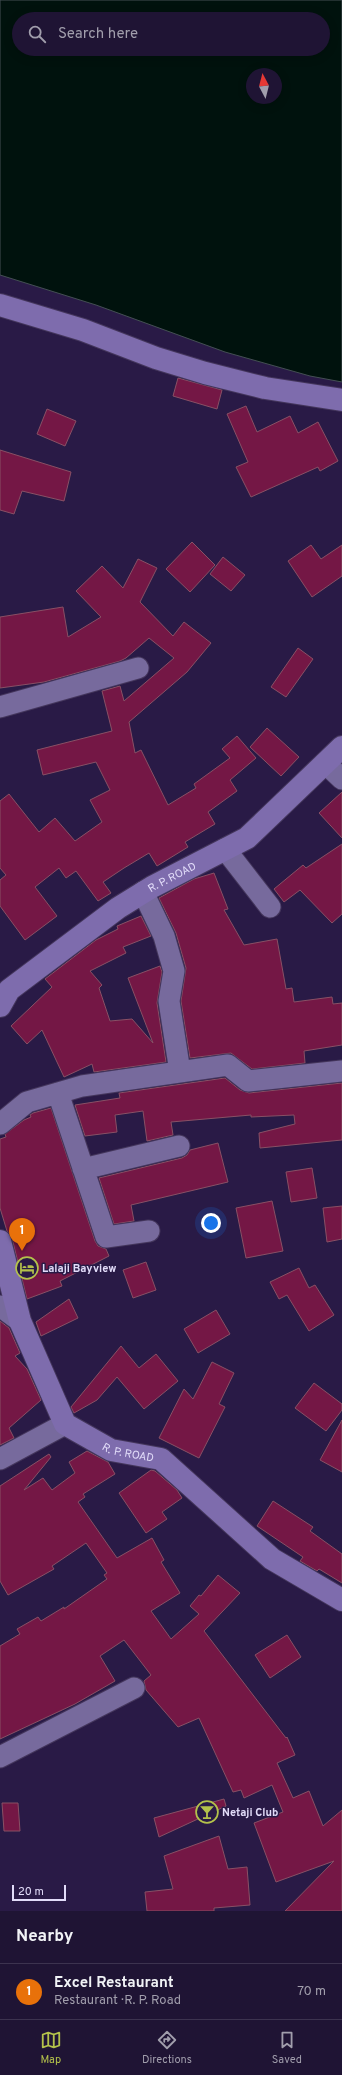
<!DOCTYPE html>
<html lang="en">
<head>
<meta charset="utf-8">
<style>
	body { margin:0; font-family:Overpass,sans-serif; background:#2c2140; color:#f1f3f6 }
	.compass { position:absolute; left:246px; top:68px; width:36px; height:36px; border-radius:50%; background:#1f1434; box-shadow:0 2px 10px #0003; rotate:353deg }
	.scale { position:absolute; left:12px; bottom:10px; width:54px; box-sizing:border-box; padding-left:4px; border:2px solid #e2dcf9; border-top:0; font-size:11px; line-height:14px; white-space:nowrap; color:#e2dcf9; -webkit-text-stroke:3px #291a46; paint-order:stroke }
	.you { position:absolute; left:211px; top:1223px; width:14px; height:14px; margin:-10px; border:3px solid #fff; border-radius:50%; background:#1a73e8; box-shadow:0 0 0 6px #1a73e833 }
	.badge { display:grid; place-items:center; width:26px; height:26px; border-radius:50%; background:#b4c24b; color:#fff; font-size:13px; font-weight:700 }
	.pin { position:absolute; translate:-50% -33px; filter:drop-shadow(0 1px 2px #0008) }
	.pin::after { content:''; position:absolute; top:21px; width:14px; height:12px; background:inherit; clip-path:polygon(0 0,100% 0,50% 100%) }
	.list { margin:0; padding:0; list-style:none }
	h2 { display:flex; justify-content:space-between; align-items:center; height:52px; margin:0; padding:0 16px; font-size:17px }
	h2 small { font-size:13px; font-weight:400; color:#a19eac }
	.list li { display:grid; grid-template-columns:26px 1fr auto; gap:12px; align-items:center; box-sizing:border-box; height:56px; padding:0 16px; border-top:1px solid #3c334f }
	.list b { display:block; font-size:15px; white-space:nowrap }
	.list p { margin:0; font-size:13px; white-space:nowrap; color:#a19eac }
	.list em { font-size:13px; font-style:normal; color:#a19eac }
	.icon { flex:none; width:22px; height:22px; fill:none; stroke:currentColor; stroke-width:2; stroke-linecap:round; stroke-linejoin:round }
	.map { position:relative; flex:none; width:342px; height:1911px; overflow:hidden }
	.search { position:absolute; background:#1f1434; box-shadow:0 2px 10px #0003; left:12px; right:12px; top:12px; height:44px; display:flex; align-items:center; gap:10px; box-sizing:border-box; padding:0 14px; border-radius:22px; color:#a19eac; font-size:15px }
	.sheet { height:108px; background:#1f1434 }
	nav { display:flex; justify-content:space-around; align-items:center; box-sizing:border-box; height:56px; border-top:1px solid #3c334f; background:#1f1434; font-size:11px; color:#a19eac }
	nav a { display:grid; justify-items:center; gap:2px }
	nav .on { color:#b4c24b }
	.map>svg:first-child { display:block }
	.water { fill:#00120d; stroke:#444f54; fill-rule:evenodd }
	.building { fill:#741745; stroke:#885065 }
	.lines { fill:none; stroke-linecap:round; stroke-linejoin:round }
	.street-casing { stroke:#44365c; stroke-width:23 }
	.secondary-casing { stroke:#44365c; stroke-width:24 }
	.street { stroke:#776a9d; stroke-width:21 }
	.secondary { stroke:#7e6cad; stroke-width:22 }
	.labels { text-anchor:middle; stroke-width:3; stroke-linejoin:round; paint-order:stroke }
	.street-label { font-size:11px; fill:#e2dcf9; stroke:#291a46 }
	.poi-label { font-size:11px; font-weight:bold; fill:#e2dcf9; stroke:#291a46; text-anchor:start }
</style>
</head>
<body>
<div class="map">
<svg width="342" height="1911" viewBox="0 0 342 1911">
	<rect width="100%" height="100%" fill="#291a46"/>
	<path class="water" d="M0,0H342V382L310,376L225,352L96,305L0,275ZM19,19H323V49H19ZM252,74H276V98H252Z"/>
	<path class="building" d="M178,378L222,390L217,409L173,396Z
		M246,406L257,432L290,416L298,433L318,422L338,461L320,471L318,467L251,497L236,467L248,462L227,414Z
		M47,409L76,421L65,446L37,434Z
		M0,450L71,472L64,501L22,491L14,514L0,510Z
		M192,542L215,565L190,592L166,569Z
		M311,545L321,559L342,545V576L312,597L288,561Z
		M223,557L245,575L231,591L210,574Z
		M138,559L157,568L140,602L173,636L184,622L211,643L187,672L129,722L135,753L141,750L168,805L196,788L194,784L230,758L222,749L237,736L256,758L230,780L237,791L208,812L215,824L185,842L188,847L157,866L149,853L124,868L103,882L111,893L98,901L76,871L66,878L59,868L35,887L57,916L25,940L0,906V880L6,875L0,868V801L9,794L39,832L55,818L75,841L102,822L90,800L110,790L96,762L43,775L37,750L112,731L102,691L120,686L124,701L174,658L149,638L126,658L120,661L44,682L0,688V617L63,607L68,637L101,617L76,591L102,566L123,588Z
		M298,648L313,659L286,697L271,687Z
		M267,728L299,757L281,776L250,747Z
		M342,792V838L319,813Z
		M342,844V914L332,923L300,890L284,902L274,889L303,865L306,868Z
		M214,873L228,909L224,910L244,945L277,939L286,989L292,988L294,1002L332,997L333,1004L342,1003V1045L304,1051L305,1063L252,1069L231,1053L190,1058L181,1001L186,968L176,933L159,898L194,879Z
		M141,916L151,936L123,947L126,953L90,971L102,985L99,988L110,1021L132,1019L153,1043L128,978L160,966L162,972L157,1003L166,1062L94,1072L92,1064L64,1077L42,1030L27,1044L11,1026L52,987L45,979L96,940L118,929L117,926Z
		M225,1078L240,1090L249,1093L342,1083V1140L260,1148L259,1133L295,1124L294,1115L251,1117V1115L171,1122L173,1135L147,1141L143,1111L115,1115L117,1132L85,1136L75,1105L120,1098L119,1093Z
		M51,1108L95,1241L98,1246L106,1249L109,1256L60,1281L62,1286L27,1299L12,1238L7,1231L0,1208V1139L6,1137L5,1134L24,1120L31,1117L30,1115L33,1113Z
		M218,1143L228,1182L131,1205L134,1221L114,1224L99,1178L182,1158L187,1155L190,1150Z
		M312,1168L317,1198L291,1202L286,1172Z
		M272,1201L283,1251L246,1258L236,1208Z
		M342,1206V1239L327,1242L323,1208Z
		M146,1262L156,1290L133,1298L123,1270Z
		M299,1268L309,1288L315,1285L334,1315L309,1331L287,1295L279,1299L270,1282Z
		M69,1299L78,1318L41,1336L36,1322Z
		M216,1310L230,1334L198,1353L184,1329Z
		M0,1321L9,1328L20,1353L15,1356L27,1369L41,1400L9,1428L14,1438L0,1445Z
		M121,1346L139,1368L156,1354L178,1381L144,1409L117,1377L97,1400L74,1413L71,1407Z
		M212,1362L234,1373L219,1404L225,1407L199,1458L159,1438L184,1389L193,1399Z
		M314,1383L342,1404V1410L326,1431L295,1408Z
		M342,1420V1472L320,1460Z
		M87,1451L108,1462L115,1474L83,1494L85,1497L78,1502L117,1558L152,1538L164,1560L161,1562L180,1593L151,1611L171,1639L199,1614L190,1606L199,1595L201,1596L218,1575L240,1593L204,1631L286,1738L287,1737L295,1755L277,1763L293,1798L309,1791L323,1826L342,1810V1911H285L334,1861L276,1882L254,1823L283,1812L272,1785L244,1798L241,1790L233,1792L199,1718L178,1727L146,1690L144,1681L151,1675L124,1640L100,1656L115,1681L75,1704L0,1739V1646L20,1634L17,1629L38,1617L41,1621L64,1607V1609L107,1579L104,1575L107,1573L86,1543L52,1566L54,1569L8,1595L0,1581V1486L49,1454L51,1457L24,1490L43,1478L52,1490L75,1473L69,1462Z
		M151,1470L155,1471L177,1490L182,1498L162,1512L167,1519L146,1533L119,1493Z
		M273,1501L313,1527L310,1531L342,1554V1583L319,1569L317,1571L300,1561L303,1557L257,1526Z
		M287,1635L301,1657L270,1678L255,1655Z
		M224,1799L226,1806L159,1837L154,1818Z
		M2,1803H18L20,1831H4Z
		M219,1836L228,1869L247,1867L250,1905L214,1908V1911H147L145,1892L173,1889L164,1856Z"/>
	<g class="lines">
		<g class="street-casing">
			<path id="street" d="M0,707L138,668
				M325,763L342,779
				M225,849L270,907
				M143,892L164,936L174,971L169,1001L180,1072
				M58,1093L106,1237L149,1231
				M0,1124L27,1102L82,1086L228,1065L248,1081L342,1071
				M83,1169L179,1146
				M0,1306L20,1321
				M0,1459L65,1424
				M0,1757L134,1688"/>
		</g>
		<g class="secondary-casing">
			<g id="secondary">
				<path d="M0,305L83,330L156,358L205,373L265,388L342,400"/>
				<path id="s1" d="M0,1006L9,990L118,908L152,887L247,838L342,747"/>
				<path id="s2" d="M0,1241L20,1321L65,1424L111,1450L161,1459L272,1559L342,1600"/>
			</g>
		</g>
		<use href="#street" class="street"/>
		<use href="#secondary" class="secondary"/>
	</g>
	<defs>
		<g id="hotel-ring" transform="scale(1.15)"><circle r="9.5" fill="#291a46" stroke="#b4c24b" stroke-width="1.5"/><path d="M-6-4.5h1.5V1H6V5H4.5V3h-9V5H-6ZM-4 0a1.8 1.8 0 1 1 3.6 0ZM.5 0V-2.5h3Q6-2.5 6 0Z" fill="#b4c24b"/></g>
		<g id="bar-ring" transform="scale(1.15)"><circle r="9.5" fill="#291a46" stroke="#b4c24b" stroke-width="1.5"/><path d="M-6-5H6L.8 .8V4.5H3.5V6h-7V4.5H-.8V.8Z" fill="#b4c24b"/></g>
	</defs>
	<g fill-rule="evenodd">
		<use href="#hotel-ring" x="27" y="1268"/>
		<use href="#bar-ring" x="207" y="1812"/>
	</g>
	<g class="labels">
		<g class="street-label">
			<text dy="4" stroke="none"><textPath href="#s1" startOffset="217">R. P. ROAD</textPath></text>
			<text dy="4" stroke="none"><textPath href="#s2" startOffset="265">R. P. ROAD</textPath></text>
		</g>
		<g class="poi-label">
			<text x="42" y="1272">Lalaji Bayview</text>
			<text x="222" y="1816">Netaji Club</text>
		</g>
	</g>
</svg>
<svg class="compass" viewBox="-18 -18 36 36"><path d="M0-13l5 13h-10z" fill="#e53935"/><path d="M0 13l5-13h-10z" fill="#a19eac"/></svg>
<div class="scale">20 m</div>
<div class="you"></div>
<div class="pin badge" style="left:22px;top:1251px;background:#e8710a">1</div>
<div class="search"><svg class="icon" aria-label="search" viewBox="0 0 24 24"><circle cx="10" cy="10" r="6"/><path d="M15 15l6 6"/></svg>Search here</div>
</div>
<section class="sheet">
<h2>Nearby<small></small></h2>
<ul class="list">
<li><span class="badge" style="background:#e8710a">1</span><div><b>Excel Restaurant</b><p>Restaurant · R. P. Road</p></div><em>70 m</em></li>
</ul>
</section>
<nav>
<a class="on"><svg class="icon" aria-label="map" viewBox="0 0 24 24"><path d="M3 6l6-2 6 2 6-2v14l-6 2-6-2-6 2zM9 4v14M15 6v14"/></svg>Map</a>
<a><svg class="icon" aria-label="directions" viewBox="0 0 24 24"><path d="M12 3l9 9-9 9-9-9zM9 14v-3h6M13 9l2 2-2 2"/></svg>Directions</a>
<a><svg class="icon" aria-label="saved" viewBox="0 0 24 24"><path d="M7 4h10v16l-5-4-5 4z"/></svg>Saved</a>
</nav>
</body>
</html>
